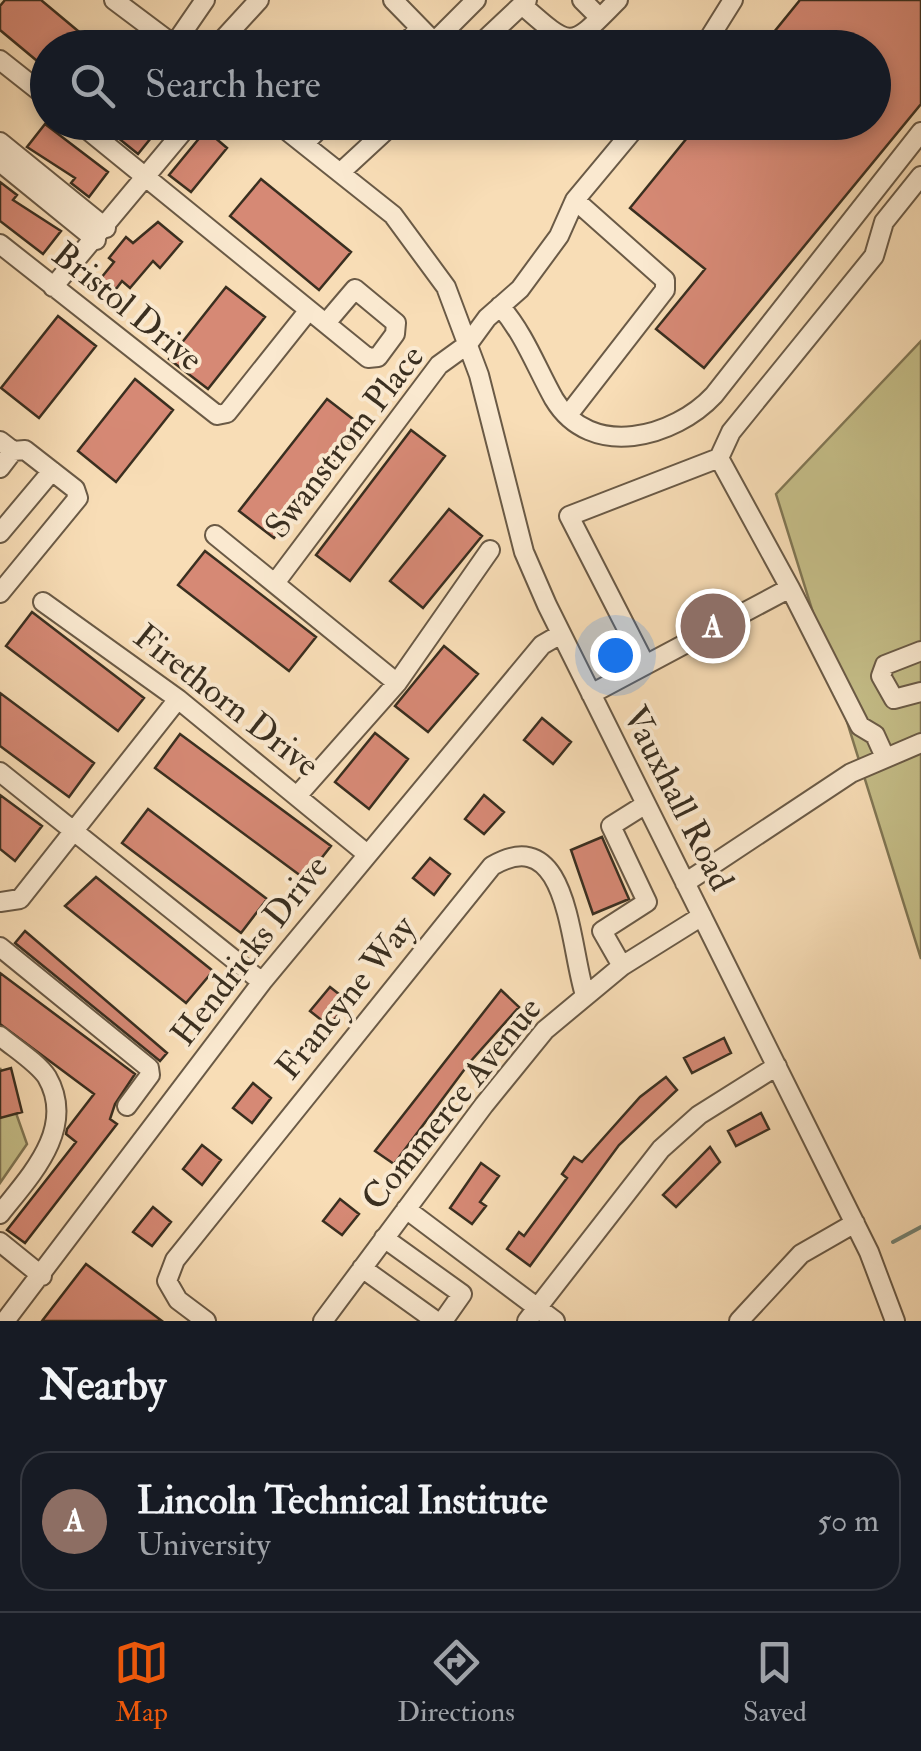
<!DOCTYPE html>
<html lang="en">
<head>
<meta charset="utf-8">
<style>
	body { margin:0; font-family:"IM FELL Double Pica",serif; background:#20242c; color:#f1f3f6 }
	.you { position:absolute; left:615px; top:655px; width:35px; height:35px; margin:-25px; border:8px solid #fff; border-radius:50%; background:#1a73e8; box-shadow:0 0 0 15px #1a73e833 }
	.badge { display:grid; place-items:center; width:65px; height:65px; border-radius:50%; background:#ea580c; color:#fff; font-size:32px; font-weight:700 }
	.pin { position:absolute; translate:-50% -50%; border:5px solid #fff; box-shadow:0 2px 10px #0006 }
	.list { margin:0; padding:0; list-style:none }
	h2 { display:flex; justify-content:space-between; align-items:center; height:130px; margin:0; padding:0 40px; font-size:42px }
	h2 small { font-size:32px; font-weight:400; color:#9ea1a6 }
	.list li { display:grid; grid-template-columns:65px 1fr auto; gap:30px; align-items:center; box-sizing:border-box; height:140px; margin:0 20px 20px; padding:0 20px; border:2px solid #363941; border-radius:30px }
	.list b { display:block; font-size:38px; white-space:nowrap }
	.list p { margin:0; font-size:32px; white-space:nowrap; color:#9ea1a6 }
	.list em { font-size:32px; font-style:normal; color:#9ea1a6 }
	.icon { flex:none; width:55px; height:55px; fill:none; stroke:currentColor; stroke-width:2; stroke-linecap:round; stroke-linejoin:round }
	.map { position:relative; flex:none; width:921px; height:1321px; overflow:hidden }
	.search { position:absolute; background:#171b24; box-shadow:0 5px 15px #0003; left:30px; right:30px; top:30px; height:110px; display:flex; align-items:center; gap:25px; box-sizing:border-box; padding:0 35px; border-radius:55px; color:#9ea1a6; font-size:38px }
	.sheet { height:290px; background:#171b24 }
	nav { display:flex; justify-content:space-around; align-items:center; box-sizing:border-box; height:140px; border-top:2px solid #363941; background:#171b24; font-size:28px; color:#9ea1a6 }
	nav a { display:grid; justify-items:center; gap:5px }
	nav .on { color:#ea580c }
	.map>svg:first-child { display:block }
	.green { fill:#c5be88; stroke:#807654; stroke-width:2.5 }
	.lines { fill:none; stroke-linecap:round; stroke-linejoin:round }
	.stream { stroke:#758475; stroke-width:4 }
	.building { fill:#d68975; stroke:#3a2f20; stroke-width:2.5 }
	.minor-casing { stroke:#6a5a46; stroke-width:22 }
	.minor { stroke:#fae9d0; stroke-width:18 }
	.labels { text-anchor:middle; stroke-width:8; stroke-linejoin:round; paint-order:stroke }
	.street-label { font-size:35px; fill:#3a2f20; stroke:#fae9d0 }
</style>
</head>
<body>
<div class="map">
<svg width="921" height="1321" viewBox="0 0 921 1321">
	<rect width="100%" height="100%" fill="#f8ddb6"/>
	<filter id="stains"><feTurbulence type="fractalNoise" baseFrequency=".002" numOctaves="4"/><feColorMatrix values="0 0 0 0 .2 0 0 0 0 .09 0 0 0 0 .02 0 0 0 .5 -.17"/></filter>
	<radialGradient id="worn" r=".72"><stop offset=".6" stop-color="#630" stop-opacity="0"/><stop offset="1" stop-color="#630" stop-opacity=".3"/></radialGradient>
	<path class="green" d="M921,341V959L776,494Z
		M0,1068L27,1144L0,1183Z"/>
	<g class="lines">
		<path class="stream" d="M893,1242L921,1227"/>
	</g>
	<path class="building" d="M5,0H41L90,41L84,48H48V70L0,30V6Z
		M800,0H921V104L704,368L656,329L705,269L630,208L700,122H874V48H761Z
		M128,122H164L138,154L117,137Z
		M45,124L108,172L89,197L71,183L75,178L27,147Z
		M206,130L227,148L191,192L169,175Z
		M261,179L351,252L319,290L230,216Z
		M0,182L17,195L13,200L61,231L43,254L0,221Z
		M158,222L182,242L160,268L153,261L130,288L122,281L116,289L101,278L114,262L109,258L126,237L133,243Z
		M226,287L265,317L208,389L169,359Z
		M58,316L96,346L39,418L1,388Z
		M135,379L173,410L116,482L78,451Z
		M327,399L362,426L274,538L239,511Z
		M411,430L445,456L350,581L316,555Z
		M449,509L482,536L423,608L390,581Z
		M205,551L316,637L289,671L178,585Z
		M32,612L144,698L118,731L6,646Z
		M444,646L478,674L428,732L395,706Z
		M0,693L94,763L69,797L0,746Z
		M542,718L571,742L553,764L524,740Z
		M375,733L408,759L369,809L335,782Z
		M180,734L331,846L305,879L155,768Z
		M0,795L42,826L15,861L0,849Z
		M484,795L504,812L484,834L465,819Z
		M148,809L267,899L241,933L122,843Z
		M602,837L629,899L593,914L571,850Z
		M430,858L450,874L434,895L413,878Z
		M96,877L213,971L186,1003L65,906Z
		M25,931L167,1053L160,1061L15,943Z
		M0,973L135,1074L115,1104L110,1119L117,1124L25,1243L7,1230L76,1142L66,1134L67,1129L94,1094L0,1024Z
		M330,987L349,1002L329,1026L310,1011Z
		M501,990L519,1007L470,1062L394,1164L375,1151Z
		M724,1038L731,1053L692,1073L684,1058Z
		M11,1068L22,1112L0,1118V1071Z
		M666,1077L677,1090L619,1145L530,1266L507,1249L519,1232L524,1236L567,1178L562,1174L574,1157L582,1162L640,1097Z
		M253,1083L271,1098L252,1123L233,1108Z
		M761,1113L769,1129L736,1146L728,1131Z
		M202,1145L221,1160L202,1185L183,1169Z
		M710,1147L720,1162L676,1207L663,1195Z
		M481,1163L499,1176L480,1202L486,1206L472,1224L450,1208Z
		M340,1199L359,1214L342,1235L323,1221Z
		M153,1207L171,1222L152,1246L133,1232Z
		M86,1264L162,1321H42Z"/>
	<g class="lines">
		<g class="minor-casing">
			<path id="minor" d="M114,0L178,48
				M393,0L434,42L476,0
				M582,0L600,18
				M522,5C574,51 570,48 618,0
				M174,45L205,0
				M215,48L259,0
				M401,48L420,28
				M476,48L527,0
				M703,48L733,0
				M0,60L48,98
				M78,122L368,358L378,357L395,334L396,323L355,289L326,323
				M276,122L393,215L446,287L479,375L524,552L547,605L869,1252L895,1321
				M0,142L106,228
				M305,143L326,122
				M0,162L96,240
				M342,171L395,122
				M0,244L217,415L227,413L309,310
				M53,287L191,122
				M500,306C525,335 536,367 554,399C591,461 675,437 714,395L921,132
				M568,415L665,290V280L575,200
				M0,441L13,451L0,468
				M719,458L731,432L874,256L884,222L921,176
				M0,533L52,471
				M215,535L397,683
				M275,583L439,365L468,344L487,318L520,289L559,236L575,200L640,122
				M0,593L78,498L75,489L25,450L13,451
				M43,602L178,699L367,854
				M921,651L885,665L881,676L894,699L921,692
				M645,664L569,516L719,458L790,588
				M591,694L790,588L860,726L875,735L885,757
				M0,772L262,982
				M297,796L397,683L490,550
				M685,883L851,773L921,743
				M0,902L20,899L178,699
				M0,947L149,1068L150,1075L127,1106
				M622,966L602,931L647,902L611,826L646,804
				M0,1036C14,1048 37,1062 47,1077C77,1129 29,1177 0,1214
				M406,1209L555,1321
				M384,1238L462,1294L443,1321
				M0,1242L42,1276
				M362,1268L436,1321
				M5,1321L262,982L542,645L561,634
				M206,1321L178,1300L167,1281L175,1260L492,866C569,821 569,945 585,995
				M323,1321L484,1105L545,1030L622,966L702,916
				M527,1321L661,1149L699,1115L777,1066
				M739,1321L801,1254L855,1223"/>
		</g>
		<use href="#minor" class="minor"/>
	</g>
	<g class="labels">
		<g class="street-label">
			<text transform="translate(128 306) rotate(39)" y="12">Bristol Drive</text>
			<text transform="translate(344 441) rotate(-52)" y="12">Swanstrom Place</text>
			<text transform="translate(227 700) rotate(38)" y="12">Firethorn Drive</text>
			<text transform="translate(679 798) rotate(63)" y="12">Vauxhall Road</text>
			<text transform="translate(249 950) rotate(-52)" y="12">Hendricks Drive</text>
			<text transform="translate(345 997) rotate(-51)" y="12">Francyne Way</text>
			<text transform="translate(451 1103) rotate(-51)" y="12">Commerce Avenue</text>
		</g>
	</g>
	<rect width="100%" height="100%" filter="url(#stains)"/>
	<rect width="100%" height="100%" fill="url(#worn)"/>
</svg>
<div class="you"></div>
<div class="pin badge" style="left:713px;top:626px;background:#8d6e63">A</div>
<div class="search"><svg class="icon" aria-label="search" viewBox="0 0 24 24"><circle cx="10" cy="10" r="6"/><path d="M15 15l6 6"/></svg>Search here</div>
</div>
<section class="sheet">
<h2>Nearby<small></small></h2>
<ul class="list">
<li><span class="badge" style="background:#8d6e63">A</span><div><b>Lincoln Technical Institute</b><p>University</p></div><em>50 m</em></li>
</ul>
</section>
<nav>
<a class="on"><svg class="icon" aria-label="map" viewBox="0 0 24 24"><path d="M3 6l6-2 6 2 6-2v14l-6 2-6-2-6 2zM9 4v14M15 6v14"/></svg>Map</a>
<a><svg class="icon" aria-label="directions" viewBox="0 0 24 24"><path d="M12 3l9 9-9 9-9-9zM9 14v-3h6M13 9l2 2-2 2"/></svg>Directions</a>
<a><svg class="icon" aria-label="saved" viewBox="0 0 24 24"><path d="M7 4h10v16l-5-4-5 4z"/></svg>Saved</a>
</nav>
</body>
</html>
